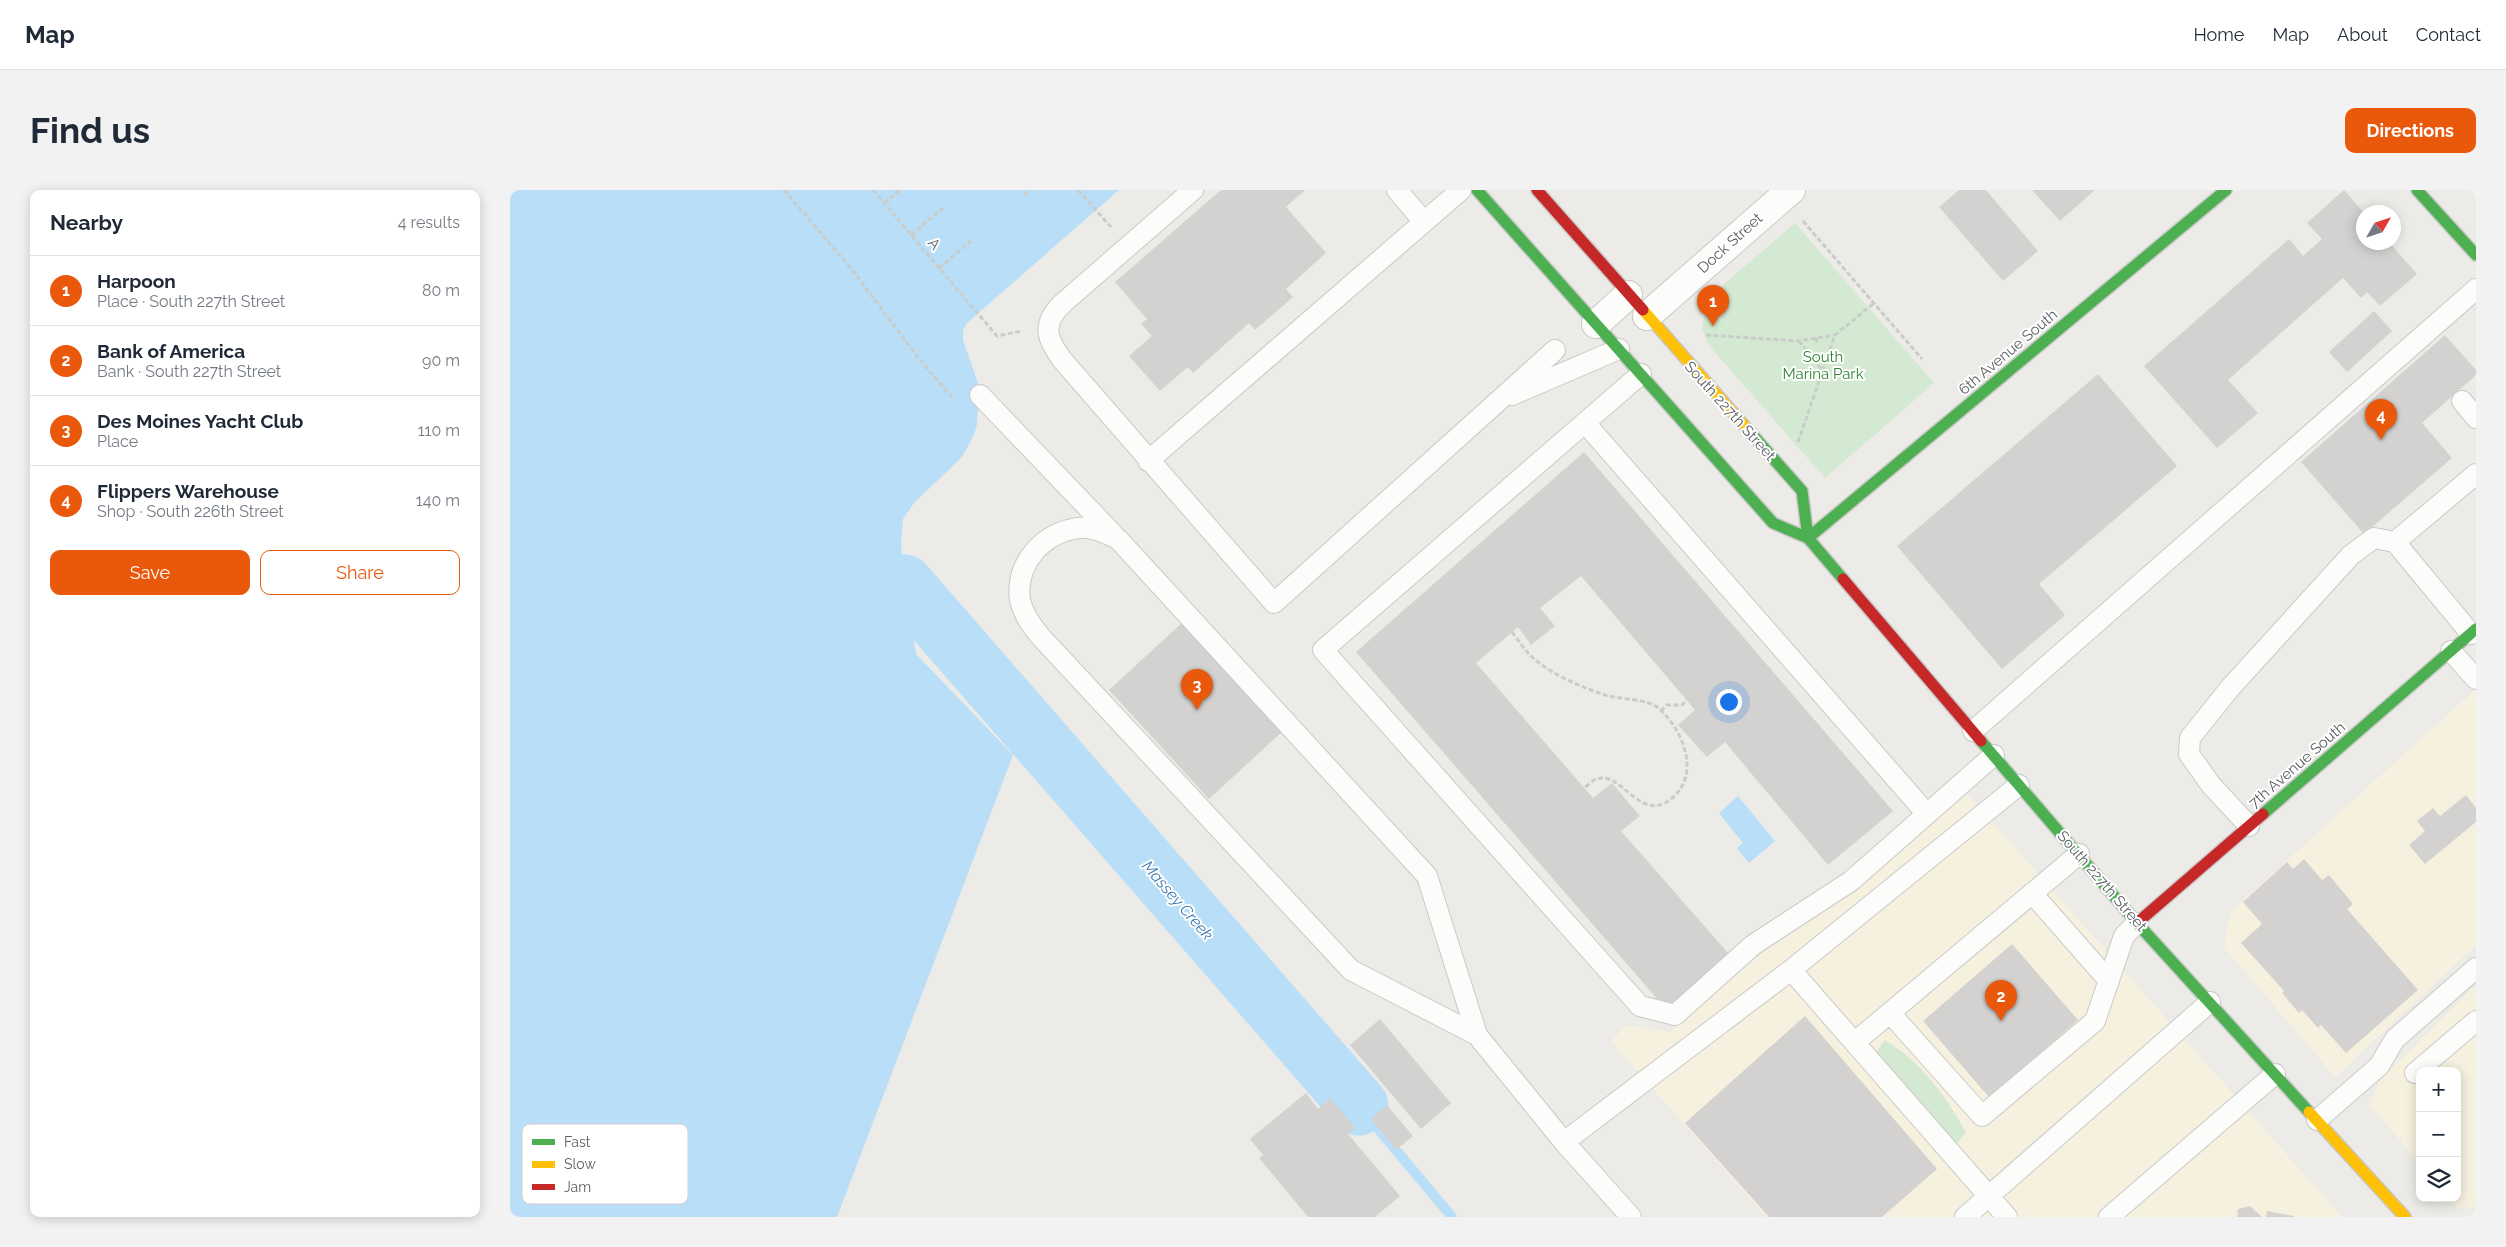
<!DOCTYPE html>
<html lang="en">
<head>
<meta charset="utf-8">
<style>
	body { margin:0; font-family:Raleway,sans-serif; background:#f2f2f3; color:#1f2937 }
	.controls { position:absolute; right:15px; bottom:15px; display:grid; overflow:hidden; border-radius:10px; box-shadow:0 2px 12px #0003 }
	.controls button { width:45px; height:45px; display:grid; place-items:center; padding:0; border:0; border-bottom:1px solid #e0e1e3; background:#fff; color:#1f2937; font:25px sans-serif }
	.compass { position:absolute; left:1846px; top:15px; width:45px; height:45px; border-radius:50%; background:#fff; box-shadow:0 2px 12px #0003; rotate:51deg }
	.you { position:absolute; left:1218px; top:511px; width:18px; height:18px; margin:-12px; border:4px solid #fff; border-radius:50%; background:#1a73e8; box-shadow:0 0 0 8px #1a73e833 }
	.badge { display:grid; place-items:center; width:32px; height:32px; border-radius:50%; background:#ea580c; color:#fff; font-size:16px; font-weight:700 }
	.pin { position:absolute; translate:-50% -41px; filter:drop-shadow(0 1px 2px #0008) }
	.pin::after { content:''; position:absolute; top:26px; width:18px; height:15px; background:inherit; clip-path:polygon(0 0,100% 0,50% 100%) }
	.list { margin:0; padding:0; list-style:none }
	h2 { display:flex; justify-content:space-between; align-items:center; height:65px; margin:0; padding:0 20px; font-size:21px }
	h2 small { font-size:16px; font-weight:400; color:#747a83 }
	.list li { display:grid; grid-template-columns:32px 1fr auto; gap:15px; align-items:center; box-sizing:border-box; height:70px; padding:0 20px; border-top:1px solid #e0e1e3 }
	.list b { display:block; font-size:19px; white-space:nowrap }
	.list p { margin:0; font-size:16px; white-space:nowrap; color:#747a83 }
	.list em { font-size:16px; font-style:normal; color:#747a83 }
	.actions { display:flex; gap:10px; padding:15px 20px }
	.actions a { flex:1; padding:11px 0; border:1px solid #ea580c; border-radius:10px; text-align:center; font-size:18px; color:#ea580c }
	.actions .main { background:#ea580c; color:#fff }
	.icon { flex:none; width:28px; height:28px; fill:none; stroke:currentColor; stroke-width:2; stroke-linecap:round; stroke-linejoin:round }
	.map { position:relative; flex:none; width:1966px; height:1027px; overflow:hidden; border-radius:10px }
	header { display:flex; align-items:center; gap:30px; box-sizing:border-box; height:70px; padding:0 25px; background:#fff; border-bottom:1px solid #e0e1e3 }
	header strong { font-size:24px }
	nav { display:flex; gap:28px; margin-inline-start:auto; font-size:18px }
	.intro { display:flex; align-items:center; justify-content:space-between; box-sizing:border-box; height:120px; padding:0 30px }
	h1 { margin:0; font-size:35px }
	.button { padding:12px 22px; border-radius:10px; background:#ea580c; color:#fff; font-size:18px; font-weight:700 }
	main { display:flex; gap:30px; padding:0 30px }
	aside { flex:1; background:#fff; border-radius:10px; box-shadow:0 2px 12px #0003 }
	.map>svg:first-child { display:block }
	.commercial { fill:#f6f0df }
	.green { fill:#d4e9d1 }
	.water { fill:#b9def8 }
	.lines { fill:none; stroke-linecap:round; stroke-linejoin:round }
	.stream { stroke:#b9def8; stroke-width:10 }
	.river { stroke:#b9def8; stroke-width:59 }
	.building { fill:#d3d2d0 }
	.lane-casing { stroke:#c9c9c9; stroke-width:22 }
	.street-casing { stroke:#c9c9c9; stroke-width:30 }
	.fast-casing { stroke:#c7c8c7; stroke-width:14 }
	.slow-casing { stroke:#c7c8c7; stroke-width:14 }
	.jam-casing { stroke:#c7c8c7; stroke-width:14 }
	.path { stroke:#c8cdca; stroke-width:3; stroke-dasharray:5 2.5; stroke-linecap:butt }
	.lane { stroke:#fcfcfb; stroke-width:20 }
	.street { stroke:#fcfcfb; stroke-width:28 }
	.fast { stroke:#4caf50; stroke-width:11 }
	.slow { stroke:#ffc107; stroke-width:11 }
	.jam { stroke:#c62828; stroke-width:11 }
	.labels { text-anchor:middle; stroke-width:4; stroke-linejoin:round; paint-order:stroke }
	.street-label { font-size:15px; fill:#5c6065; stroke:#fff }
	.park-label { font-size:15px; fill:#338435; stroke:#fff }
	.water-label { font-size:16px; font-style:italic; fill:#3e78b3; stroke:#fff }
	.key { fill:#fff; stroke:#cecfd1; stroke-width:1 }
	.key-label { font-size:14px; fill:#5c6065 }
</style>
</head>
<body>
<header>
<strong>Map</strong>
<nav><a>Home</a><a>Map</a><a>About</a><a>Contact</a></nav>
</header>
<div class="intro"><h1>Find us</h1><a class="button">Directions</a></div>
<main>
<aside>
<h2>Nearby<small>4 results</small></h2>
<ul class="list">
<li><span class="badge">1</span><div><b>Harpoon</b><p>Place · South 227th Street</p></div><em>80 m</em></li>
<li><span class="badge">2</span><div><b>Bank of America</b><p>Bank · South 227th Street</p></div><em>90 m</em></li>
<li><span class="badge">3</span><div><b>Des Moines Yacht Club</b><p>Place</p></div><em>110 m</em></li>
<li><span class="badge">4</span><div><b>Flippers Warehouse</b><p>Shop · South 226th Street</p></div><em>140 m</em></li>
</ul>
<div class="actions"><a class="main">Save</a><a>Share</a></div>
</aside>
<div class="map">
<svg width="1966" height="1027" viewBox="0 0 1966 1027">
	<rect width="100%" height="100%" fill="#ecebe7"/>
	<path class="commercial" d="M1966,499V755L1825,887L1714,757L1721,721Z
		M1457,604L1832,1027H1256L1101,851L1117,835L1161,842L1258,758L1342,704Z
		M1966,795V1017L1947,1018L1939,1008H1947V881H1910V974L1859,914L1871,889Z"/>
	<path class="green" d="M1285,33L1424,193L1315,288L1198,154L1192,138L1198,108Z
		M1375,850C1412,873 1435,905 1456,942L1447,954L1434,946L1417,918L1404,909L1366,862Z"/>
	<path class="water" d="M0,0H609L457,133L453,140V150L469,196L467,235L463,247L452,267L404,313L393,329L391,353L394,394L406,464L503,565L327,1027H0Z
		M1228,606L1265,651L1239,673L1227,658L1233,653L1209,623Z"/>
	<g class="lines">
		<path class="stream" d="M849,916L942,1027"/>
		<path class="river" d="M394,394L849,916"/>
	</g>
	<path class="building" d="M711,0H795L776,17L816,63L776,99L783,107L745,140L739,133L683,183L678,177L650,201L619,166L642,146L631,134L637,129L605,92Z
		M1449,0H1476L1528,61L1493,91L1429,17Z
		M1522,0H1585L1550,31Z
		M1834,0L1854,23V52H1879L1907,84L1870,116L1857,102L1851,108L1833,88L1718,190L1748,223L1707,258L1634,176L1779,49L1793,66L1812,49L1797,33Z
		M1864,121L1882,141L1837,182L1819,162Z
		M1935,145L1966,180V185L1912,233L1942,268L1854,344L1791,272Z
		M1588,184L1667,276L1529,394L1555,425L1492,479L1387,356Z
		M1074,262L1383,621L1318,675L1215,552L1197,567L1168,535L1185,520L1071,386L1030,418L1045,436L1021,455L1008,437L966,473L1083,608L1102,593L1130,626L1111,641L1219,764L1157,820L846,462Z
		M674,431L774,540L699,609L599,500Z
		M1956,605L1966,618V632L1915,674L1899,655L1915,641L1907,631L1923,618L1930,626Z
		M1794,669L1812,690L1819,685L1843,714L1837,719L1908,800L1836,863L1811,835L1808,838L1792,820L1789,823L1772,803L1774,801L1731,753L1752,734L1733,712L1777,672L1783,679Z
		M1502,754L1568,830L1479,907L1413,831Z
		M1295,826L1427,979L1372,1027H1259L1175,933Z
		M870,829L941,913L911,939L840,855Z
		M796,903L808,919L820,908L845,938L838,944L890,1006L865,1027H798L749,968L753,965L740,949Z
		M877,915L903,946L886,960L861,929Z
		M1740,1016L1752,1027H1727L1728,1019Z
		M1757,1021L1784,1026V1027H1756Z"/>
	<g class="lines">
		<g class="lane-casing">
			<path id="lane" d="M683,0L553,113C531,134 536,149 554,172L764,413L1045,160
				M887,0L914,32
				M1131,184L813,460L1130,816L1165,825L1243,755L1341,691L1484,565
				M470,205L603,344
				M1002,205L1109,159
				M1952,211L1966,228
				M1076,234L1417,624
				M638,271L951,0
				M1961,444L1885,352L1966,284
				M1941,461L1966,489
				M1463,541L1966,99
				M1739,636L1701,595L1679,564L1680,548L1720,498L1841,365L1864,348L1885,352
				M1522,703L1599,791
				M1281,780L1497,1027
				M1380,823L1472,926L1585,831L1614,746L1627,733
				M967,845L841,780L530,446C521,435 513,424 510,410C505,373 533,343 568,338C582,336 595,343 608,349L917,686L967,845L1054,952L1281,780L1509,595
				M1345,852L1569,664
				M1905,883L1966,831
				M1807,930L1869,876L1885,849L1966,778
				M1054,952L1121,1027
				M1455,1027L1700,812
				M1599,1027L1765,884"/>
		</g>
		<g class="street-casing">
			<path id="street" d="M1137,126L1281,0
				M1086,134L1118,105"/>
		</g>
		<g class="fast-casing">
			<path id="fast" d="M967,0L1263,333L1298,348L1292,301L1239,241
				M1907,0L1966,65
				M1333,389L1298,348L1716,0
				M1471,551L1627,733L1799,922
				M1753,624L1966,439"/>
		</g>
		<g class="slow-casing">
			<path id="slow" d="M1133,120L1239,241
				M1799,922L1895,1027"/>
		</g>
		<g class="jam-casing">
			<path id="jam" d="M1027,0L1133,120
				M1333,389L1471,551
				M1627,733L1753,624"/>
		</g>
		<path class="path" d="M274,0L344,82L409,169L442,207
			M363,0L487,146L512,141
			M568,0L601,37
			M514,5L519,0
			M374,13L390,0
			M1293,31L1412,169
			M401,45L433,18
			M429,78L461,51
			M1196,145L1289,151L1324,145
			M1306,148L1307,153
			M1289,151L1313,181
			M1306,171V162
			M1288,252L1325,145L1363,114
			M1002,442C1008,450 1014,459 1021,466C1040,484 1071,497 1095,505C1108,509 1137,509 1147,517C1173,538 1192,585 1161,609C1129,634 1113,580 1086,589C1082,591 1077,596 1074,598
			M1151,521L1157,515H1172L1177,510"/>
		<use href="#lane" class="lane"/>
		<use href="#street" class="street"/>
		<use href="#fast" class="fast"/>
		<use href="#slow" class="slow"/>
		<use href="#jam" class="jam"/>
	</g>
	<g class="labels">
		<g class="street-label">
			<text transform="translate(1220 53) rotate(-42)" y="5">Dock Street</text>
			<text transform="translate(424 54) rotate(50)" y="5">A</text>
			<text transform="translate(1498 162) rotate(-40)" y="5">6th Avenue South</text>
			<text transform="translate(1220 221) rotate(48)" y="5">South 227th Street</text>
			<text transform="translate(1787 575) rotate(-41)" y="5">7th Avenue South</text>
			<text transform="translate(1592 691) rotate(49)" y="5">South 227th Street</text>
		</g>
		<g class="park-label">
			<text x="1313" y="172">South<tspan x="1313" dy="17">Marina Park</tspan></text>
		</g>
		<g class="water-label">
			<text transform="translate(668 710) rotate(49)" y="6">Massey Creek</text>
		</g>
	</g>
	<rect x="12" y="934" width="166" height="80" rx="8" class="key"/>
	<rect x="22" y="949" width="23" height="6" fill="#4caf50"/>
	<rect x="22" y="971" width="23" height="7" fill="#ffc107"/>
	<rect x="22" y="994" width="23" height="6" fill="#c62828"/>
	<g class="key-label">
		<text x="54" y="957">Fast</text>
		<text x="54" y="979">Slow</text>
		<text x="54" y="1002">Jam</text>
	</g>
</svg>
<div class="controls">
<button>+</button>
<button>−</button>
<button><svg class="icon" aria-label="layers" viewBox="0 0 24 24"><path d="M12 4l9 5-9 5-9-5zM3 14l9 5 9-5"/></svg></button>
</div>
<svg class="compass" viewBox="-18 -18 36 36"><path d="M0-13l5 13h-10z" fill="#e53935"/><path d="M0 13l5-13h-10z" fill="#747a83"/></svg>
<div class="you"></div>
<div class="pin badge" style="left:1203px;top:136px">1</div>
<div class="pin badge" style="left:1491px;top:831px">2</div>
<div class="pin badge" style="left:687px;top:520px">3</div>
<div class="pin badge" style="left:1871px;top:250px">4</div>
</div>
</main>
</body>
</html>
